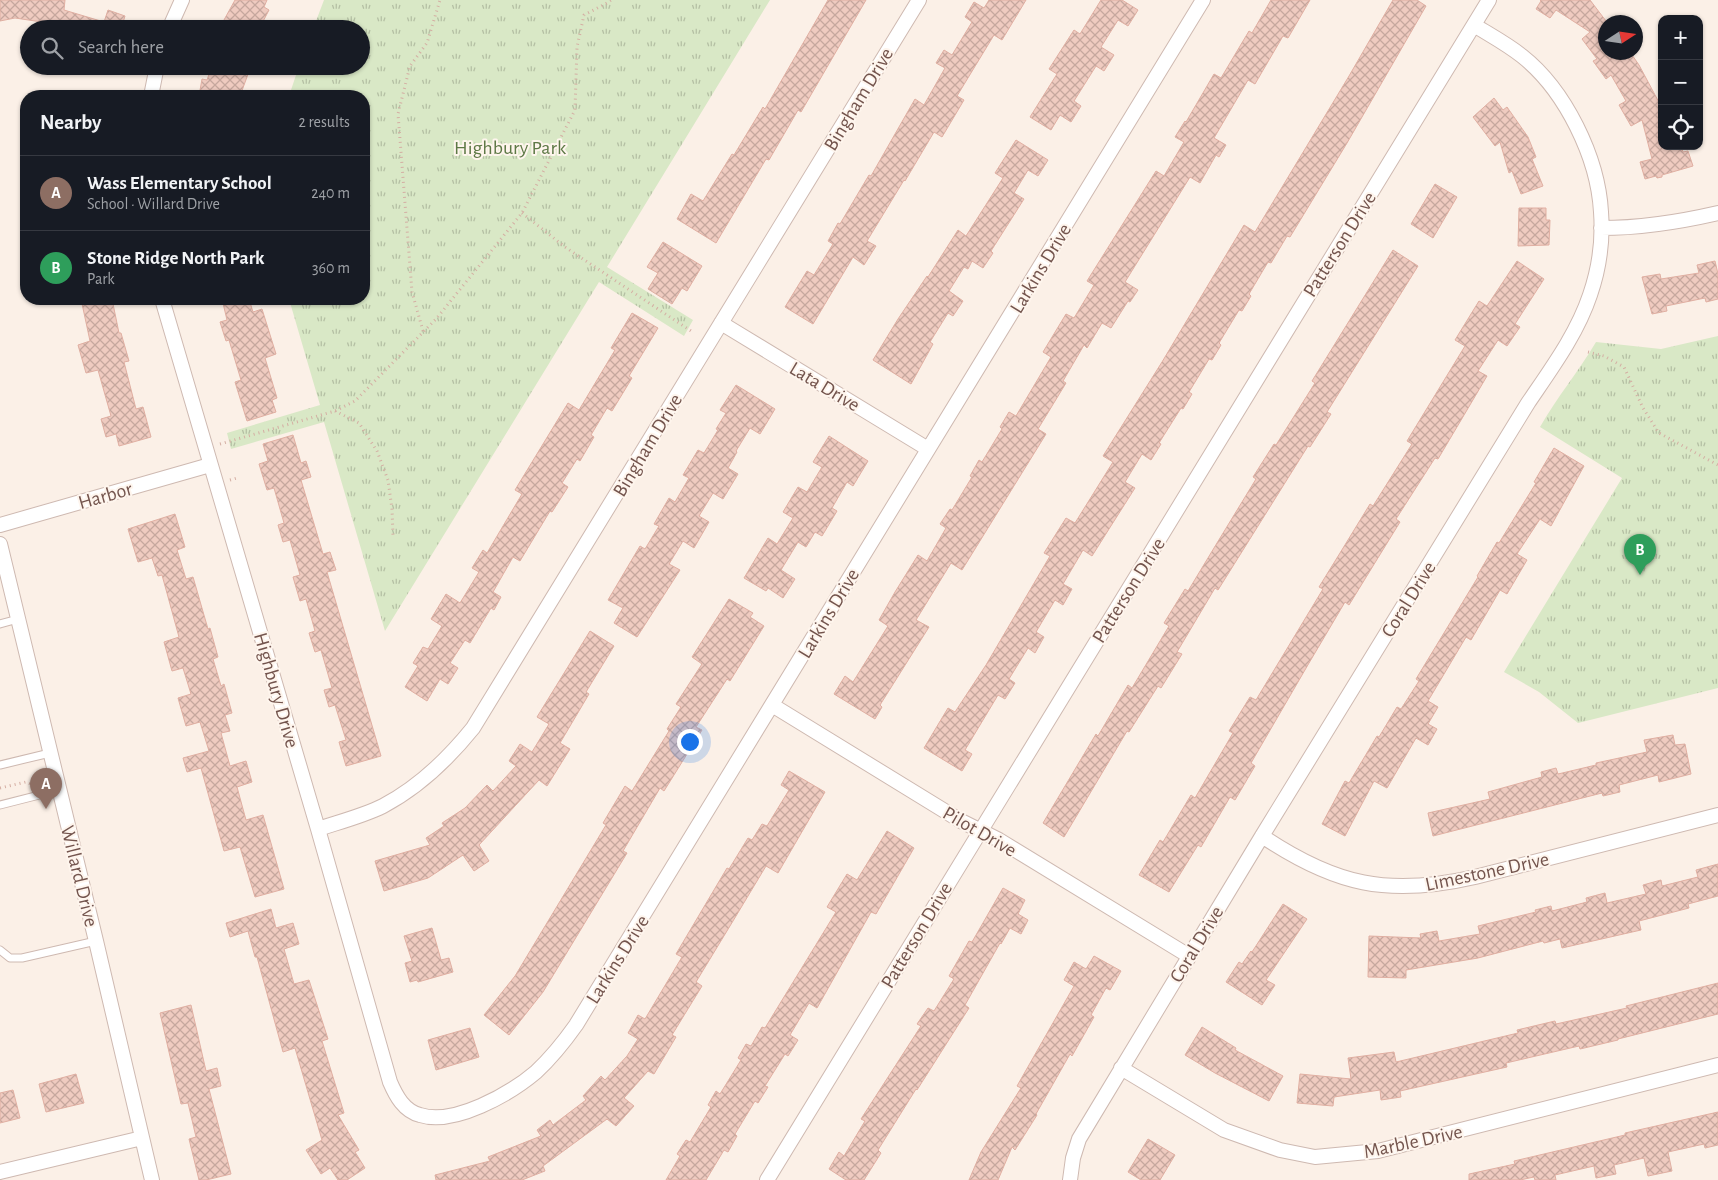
<!DOCTYPE html>
<html lang="en">
<head>
<meta charset="utf-8">
<style>
	body { margin:0; font-family:"Alegreya Sans",sans-serif; background:#20242c; color:#f1f3f6 }
	.controls { position:absolute; right:15px; top:15px; display:grid; overflow:hidden; border-radius:10px; box-shadow:0 1px 4px #0004 }
	.controls button { width:45px; height:45px; display:grid; place-items:center; padding:0; border:0; border-bottom:1px solid #363941; background:#171b24; color:#f1f3f6; font:25px sans-serif }
	.compass { position:absolute; left:1598px; top:15px; width:45px; height:45px; border-radius:50%; background:#171b24; box-shadow:0 1px 4px #0004; rotate:78deg }
	.you { position:absolute; left:689px; top:741px; width:18px; height:18px; margin:-12px; border:4px solid #fff; border-radius:50%; background:#1a73e8; box-shadow:0 0 0 8px #1a73e833 }
	.badge { display:grid; place-items:center; width:32px; height:32px; border-radius:50%; background:#2563eb; color:#fff; font-size:16px; font-weight:700 }
	.pin { position:absolute; translate:-50% -41px; filter:drop-shadow(0 1px 2px #0008) }
	.pin::after { content:''; position:absolute; top:26px; width:18px; height:15px; background:inherit; clip-path:polygon(0 0,100% 0,50% 100%) }
	.list { margin:0; padding:0; list-style:none }
	h2 { display:flex; justify-content:space-between; align-items:center; height:65px; margin:0; padding:0 20px; font-size:21px }
	h2 small { font-size:16px; font-weight:400; color:#9ea1a6 }
	.list li { display:grid; grid-template-columns:32px 1fr auto; gap:15px; align-items:center; box-sizing:border-box; height:75px; padding:0 20px; border-top:1px solid #363941 }
	.list b { display:block; font-size:19px; white-space:nowrap }
	.list p { margin:0; font-size:16px; white-space:nowrap; color:#9ea1a6 }
	.list em { font-size:16px; font-style:normal; color:#9ea1a6 }
	.icon { flex:none; width:28px; height:28px; fill:none; stroke:currentColor; stroke-width:2; stroke-linecap:round; stroke-linejoin:round }
	.map { position:relative; flex:none; width:1718px; height:1180px; overflow:hidden }
	.search { position:absolute; background:#171b24; box-shadow:0 1px 4px #0004; left:20px; top:20px; width:350px; height:55px; display:flex; align-items:center; gap:12px; box-sizing:border-box; padding:0 18px; border-radius:28px; color:#9ea1a6; font-size:19px }
	.panel { position:absolute; background:#171b24; box-shadow:0 1px 4px #0004; left:20px; top:90px; width:350px; height:215px; border-radius:20px }
	.map>svg:first-child { display:block }
	.park { fill:url(#park-tufts) }
	.building { fill:url(#building-cross-hatch); stroke:#e0afa2 }
	.lines { fill:none; stroke-linecap:round; stroke-linejoin:round }
	.lane-casing { stroke:#ceb9b1; stroke-width:9 }
	.street-casing { stroke:#ceb9b1; stroke-width:16 }
	.path { stroke:#d4aea3; stroke-width:3; stroke-dasharray:1 4; stroke-linecap:butt }
	.lane { stroke:#fff; stroke-width:7 }
	.street { stroke:#fff; stroke-width:14 }
	.labels { text-anchor:middle; stroke-width:4; stroke-linejoin:round; paint-order:stroke }
	.street-label { font-size:20px; fill:#73544d; stroke:#fef5ed }
	.park-label { font-size:20px; fill:#5d7845; stroke:#fef5ed }
</style>
</head>
<body>
<div class="map">
<svg width="1718" height="1180" viewBox="0 0 1718 1180">
	<defs>
		<pattern id="park-tufts" width="24" height="20" patternUnits="userSpaceOnUse" patternTransform="scale(1.25)"><rect width="24" height="20" fill="#d9e8c6"/><path d="M3 7l-1-3M5 7V3M7 7l1-3M15 17l-1-3M17 17v-4M19 17l1-3" fill="none" stroke="#b4bfa3"/></pattern>
		<pattern id="building-cross-hatch" width="8" height="8" patternUnits="userSpaceOnUse" patternTransform="scale(1.25)"><rect width="8" height="8" fill="#efcbc0"/><path d="M0 0l8 8M0 8l8-8" fill="none" stroke="#c6a79e"/></pattern>
	</defs>
	<rect width="100%" height="100%" fill="#fbf0e7"/>
	<path class="park" d="M324,0H770L607,267L693,320L684,336L599,282L385,631L324,422L231,449L227,433L320,405L289,299H364V96H289L299,66H361V29H313Z
		M1718,336V688L1578,723L1539,692L1504,672L1622,478L1540,427C1557,397 1579,371 1596,342L1661,349Z"/>
	<path class="building" d="M0,0H65L64,10L104,22L108,10L125,16L121,29H58L41,26L42,22L15,18L0,21Z
		M235,0H267L264,7L269,10L259,29H219Z
		M828,0H866L801,112L798,110L769,160L766,159L716,243L677,219L691,194L703,201L732,154L734,155L763,107L765,109Z
		M989,0H1026L1002,40L994,35L957,96L964,100L942,137L934,132L905,181L904,180L867,241L876,246L864,265L853,257L813,324L785,307L807,271L814,275L833,244L828,241L838,223L840,224L869,175L871,176L915,99L924,105L945,68L936,63L944,50L952,55L972,22L965,17L974,2L984,8Z
		M1101,0H1122L1138,10L1128,26L1118,20L1101,47L1114,55L1104,71L1096,66L1074,101L1081,106L1071,122L1060,115L1051,130L1030,117L1057,74L1049,69L1074,30L1080,34Z
		M1271,0H1310L1288,38L1283,36L1255,84L1248,80L1214,138L1226,145L1219,157L1216,155L1200,183L1190,177L1125,282L1138,290L1130,302L1128,301L1111,328L1102,323L1087,348L1084,345L1063,381L1066,383L1038,429L1046,434L962,570L951,563L916,620L929,627L880,705L882,707L875,719L834,694L845,676L853,682L888,626L879,620L895,592L918,555L927,561L946,528L940,524L950,509L952,510L972,477L970,476L979,460L982,462L1002,429L1000,427L1009,412L1016,416L1051,357L1043,352L1066,314L1074,318L1094,285L1087,281L1156,171L1164,176L1184,142L1175,137L1185,121L1186,122L1214,74L1221,78L1249,31L1252,33Z
		M1393,0H1417L1426,6L1347,143L1290,237L1287,236L1271,263L1268,262L1249,294L1251,296L1242,311L1239,310L1219,343L1221,345L1212,360L1209,359L1189,392L1192,394L1183,409L1181,408L1159,443L1161,444L1151,460L1142,454L1125,482L1135,488L1109,529L1092,556L1083,550L1063,584L1072,589L1063,605L1055,600L1036,632L1044,637L1035,653L1028,648L1009,679L1015,683L1005,699L998,695L965,750L972,754L962,771L924,748L948,708L955,712L986,665L1050,556L1044,553L1066,518L1075,523L1113,462L1103,456L1162,362L1244,225L1255,232L1349,76Z
		M1540,0H1590L1606,21V52H1630L1639,65L1662,108V146H1681L1683,152L1688,151L1693,166L1662,175V177L1657,178L1656,176L1645,179L1640,162L1652,159L1642,120L1631,126L1619,105L1626,101L1611,75L1606,79L1593,61L1597,59L1582,39L1590,32L1556,10L1550,18L1536,9L1541,1Z
		M212,66H251L240,96H199L202,79L207,80Z
		M1494,98L1503,110L1507,107L1528,137L1536,157L1532,159L1543,186L1521,194L1512,171L1509,173L1500,142L1495,146L1473,117Z
		M1016,140L1048,160L1038,176L1028,170L1014,193L1024,199L991,251L993,253L983,268L972,261L968,269L964,267L949,291L963,301L953,316L948,313L930,342L933,344L911,384L873,360L898,319L927,276L928,277L958,230L966,236L1003,178L995,173Z
		M1435,184L1457,197L1433,238L1411,224Z
		M1519,208H1546V220H1550L1549,245L1518,246Z
		M663,242L702,266L687,291L682,288L672,304L648,289L658,273L647,267Z
		M1393,250L1418,266L1327,412L1331,414L1310,447L1308,446L1218,590L1215,588L1177,652L1182,654L1161,688L1158,686L1129,732L1127,731L1064,837L1043,823L1096,734L1098,736L1128,685L1132,688L1169,626L1164,623L1185,589L1188,591L1217,543L1256,479L1253,477L1274,444L1276,445L1315,383L1312,381Z
		M1517,261L1544,279L1515,324L1520,327L1507,346L1498,340L1478,371L1487,376L1467,410L1438,459L1435,458L1396,519L1400,522L1349,605L1345,602L1309,663L1251,763L1255,766L1235,800L1230,797L1201,847L1198,845L1169,892L1139,875L1160,840L1163,842L1191,795L1195,798L1233,733L1229,731L1250,697L1256,700L1323,589L1319,587L1340,553L1370,504L1373,506L1412,444L1407,441L1465,346L1455,340L1479,301L1487,306Z
		M1715,261L1718,274V299L1706,302L1705,298L1666,306L1667,311L1652,314L1642,277L1660,274L1661,279L1699,273L1697,265Z
		M81,299H112L119,333H121L129,361L124,362L136,409L143,407L151,437L119,446L116,434L106,437L101,419L111,416L98,370L86,373L78,345L90,341Z
		M222,299H249L253,312L262,309L276,354L265,358L277,398L272,400L276,412L247,421L235,382L241,380L229,340L226,341L220,322L227,320Z
		M632,313L658,328L629,376L632,378L612,411L607,408L591,435L594,437L580,461L577,459L562,483L568,487L552,512L550,511L520,561L513,557L493,592L501,597L494,610L491,608L470,643L465,640L450,663L458,668L448,684L440,679L427,701L405,687L418,666L413,663L423,647L428,649L442,626L431,619L446,594L460,603L479,572L472,568L483,550L487,553L522,494L515,490L568,403L579,410L615,350L611,348Z
		M736,385L775,409L760,434L750,428L736,451L737,452L728,468L738,474L723,499L713,493L699,516L709,522L694,548L683,541L669,564L680,570L637,637L614,623L623,608L608,600L640,546L645,549L659,526L654,524L669,498L675,502L689,478L683,475L698,450L704,453L718,430L716,429L726,413L720,410Z
		M293,435L301,463L306,461L311,477L301,480L323,554L330,552L336,570L327,572L381,756L346,766L339,742L346,740L335,705L329,707L324,690L332,688L321,650L315,652L309,633L315,631L306,599L300,601L293,577L300,575L290,540L283,542L278,525L284,523L274,488L267,490L259,464L268,461L263,444Z
		M829,436L868,461L853,486L847,482L832,508L837,511L822,536L815,532L806,547L798,542L781,570L795,579L783,598L768,588L766,591L744,578L768,538L777,544L793,518L783,512L798,487L807,492L822,467L813,462Z
		M1554,448L1584,466L1551,526L1540,519L1517,554L1527,560L1507,594L1500,590L1471,640L1466,637L1428,701L1438,707L1428,724L1437,729L1428,745L1416,738L1387,788L1374,781L1345,836L1322,824L1345,781L1349,783L1377,736L1379,737L1397,707L1401,709L1419,681L1416,679L1478,577L1477,576L1497,542L1499,543L1536,483L1534,482Z
		M175,514L185,547L177,550L186,579L193,577L208,629L210,628L218,657L213,659L221,686L224,684L232,713L225,715L230,731L221,733L230,766L246,761L252,782L237,787L246,820L263,815L284,889L255,897L240,847L224,851L201,768L187,772L183,758L209,751L200,722L186,726L178,698L191,694L183,668L172,671L164,642L179,637L162,575L158,576L152,558L138,562L128,529Z
		M729,599L753,613L750,617L764,626L730,681L727,679L696,727L702,730L664,791L660,788L623,851L627,853L543,992L509,1035L484,1015L515,976L606,825L603,823L625,786L632,791L669,731L667,729L681,707L676,704L702,664L692,657Z
		M590,631L614,646L586,692L589,694L560,743L570,749L547,786L539,780L479,845L489,861L474,871L463,855L428,878L384,891L375,861L430,845L426,838L444,826L442,823L465,808L487,785L493,791L516,766L509,761L520,744L532,752L549,724L537,717Z
		M1673,735L1675,745L1685,744L1691,774L1659,782L1658,775L1619,785L1620,792L1603,796L1602,793L1433,836L1428,813L1490,799L1488,792L1542,777L1541,772L1556,768L1558,774L1596,765V763L1647,752L1644,740Z
		M789,771L825,792L778,873L766,866L733,921L696,982L702,986L672,1035L676,1037L654,1074L648,1071L624,1098L634,1106L616,1126L607,1119L543,1166L545,1171L522,1180H436L435,1175L490,1161L488,1157L541,1136L537,1130L550,1120L553,1125L586,1100L583,1096L601,1076L605,1080L627,1056L638,1039L628,1033L638,1015L645,1019L682,957L676,954L727,868L729,869L748,838L752,840L762,824L767,826L789,790L781,785Z
		M887,831L914,848L876,914L871,912L817,1008L809,1003L790,1035L798,1040L788,1056L785,1054L765,1086L768,1087L758,1103L755,1101L735,1134L737,1136L728,1152L724,1150L706,1180H666L680,1156L677,1154L686,1140L690,1142L711,1107L708,1105L716,1091L720,1094L741,1060L738,1058L746,1044L751,1046L762,1027L765,1028L836,912L827,907L847,874L857,880Z
		M1718,864V896L1688,904L1689,908L1639,921L1641,930L1562,948L1560,939L1544,943L1543,941L1478,958L1406,970V978L1368,977L1369,936L1421,938L1420,934L1437,931L1439,941L1480,934L1478,926L1536,912L1535,910L1551,906L1552,911L1587,902L1586,898L1605,893L1607,903L1646,894L1643,885L1661,880L1662,886L1698,877L1696,870Z
		M1003,888L1025,900L1018,914L1028,920L1021,934L1010,928L1001,944L1000,943L965,1005L969,1008L917,1090L916,1089L878,1150L881,1153L864,1180H846L829,1169L839,1152L844,1156L865,1121L861,1119L921,1026L917,1024L928,1008L934,1011L954,979L949,976L969,941L972,942Z
		M1283,904L1307,919L1266,980L1275,985L1262,1005L1226,982L1239,962L1242,964L1251,951L1252,952Z
		M271,909L276,928L293,923L299,944L284,949L294,984L309,980L328,1039L322,1041L344,1113L338,1115L359,1150L355,1152L365,1168L347,1180H338L330,1168L321,1174L306,1150L322,1140L295,1048L283,1052L257,957H255L248,931L230,937L226,923Z
		M432,928L441,960L449,958L453,972L418,982L417,980L410,982L405,963L412,961L404,936Z
		M1094,956L1121,971L1110,990L1106,988L1091,1015L1094,1017L1072,1056L1070,1054L1036,1114L1037,1115L1015,1150L1012,1147L998,1180H969L981,1152L1021,1088L1017,1086L1074,986L1064,980L1074,962L1086,969Z
		M1718,983V1014L1618,1039V1040L1580,1049L1579,1046L1506,1063L1507,1067L1400,1091L1401,1097L1381,1100L1380,1090L1334,1097L1333,1106L1297,1103L1300,1074L1351,1079L1348,1058L1394,1052L1396,1062L1518,1033L1517,1030L1555,1021L1556,1024L1627,1008L1626,1006Z
		M191,1005L206,1071L217,1068L221,1086L209,1089L231,1174L206,1180H199L189,1139L196,1137L188,1103L181,1104L160,1013Z
		M1202,1027L1236,1048L1235,1050L1283,1076L1269,1101L1215,1073L1185,1055Z
		M470,1028L479,1057L436,1070L428,1040Z
		M76,1074L84,1103L46,1112L39,1084Z
		M13,1090L20,1118L0,1123V1093Z
		M1718,1112V1145L1705,1148L1704,1144L1668,1152L1672,1171L1648,1176L1644,1158L1614,1165L1616,1174L1596,1178L1594,1166L1555,1175L1556,1180H1535L1534,1177L1520,1180H1469V1174L1515,1164L1514,1161L1625,1135V1133Z
		M1148,1139L1175,1155L1160,1180H1141L1128,1172Z"/>
	<g class="lines">
		<g class="lane-casing">
			<path id="lane" d="M0,624L18,619
				M0,765L50,753
				M0,805L59,790
				M0,950L10,958H22L96,941"/>
		</g>
		<g class="street-casing">
			<path id="street" d="M169,29L182,0
				M151,96L157,66
				M1601,228C1641,228 1679,222 1718,213
				M162,299L318,829L390,1082C396,1096 404,1111 420,1115C454,1126 510,1094 536,1072C551,1058 564,1042 576,1025L1203,0
				M721,323L928,449
				M0,525L210,465
				M0,544L96,941L152,1180
				M772,705L961,821L999,840L1189,956
				M318,829C339,822 363,816 383,806C419,787 448,759 473,728L919,0
				M1262,836C1335,885 1388,897 1475,877L1718,815
				M1121,1068L1224,1130L1280,1150L1315,1157L1378,1151L1718,1065
				M0,1172L142,1138
				M767,1180L1489,0
				M1070,1180L1073,1158L1079,1139L1262,836L1528,403C1551,369 1577,334 1590,295C1599,269 1603,239 1601,212C1598,157 1565,90 1522,56C1507,44 1490,35 1474,25"/>
		</g>
		<path class="path" d="M522,213L565,247L691,331
			M423,331L412,292L398,114L410,66L427,43L440,0
			M1588,352L1604,356L1624,367L1643,408L1659,433L1718,465
			M335,411L359,423L377,451L388,480L392,509L393,535
			M220,444L335,411L355,401L436,319L522,213L575,110L577,47L584,15L607,3L611,0
			M230,480L237,478
			M0,788L26,782L33,785"/>
		<use href="#lane" class="lane"/>
		<use href="#street" class="street"/>
	</g>
	<g class="labels">
		<g class="street-label">
			<text transform="translate(858 99) rotate(-59)" y="7">Bingham Drive</text>
			<text transform="translate(1339 244) rotate(-58)" y="7">Patterson Drive</text>
			<text transform="translate(1040 268) rotate(-59)" y="7">Larkins Drive</text>
			<text transform="translate(825 386) rotate(31)" y="7">Lata Drive</text>
			<text transform="translate(647 445) rotate(-59)" y="7">Bingham Drive</text>
			<text transform="translate(105 495) rotate(-16)" y="7">Harbor</text>
			<text transform="translate(1128 590) rotate(-58)" y="7">Patterson Drive</text>
			<text transform="translate(1408 599) rotate(-58)" y="7">Coral Drive</text>
			<text transform="translate(828 613) rotate(-59)" y="7">Larkins Drive</text>
			<text transform="translate(277 690) rotate(74)" y="7">Highbury Drive</text>
			<text transform="translate(980 831) rotate(30)" y="7">Pilot Drive</text>
			<text transform="translate(1487 871) rotate(-12)" y="7">Limestone Drive</text>
			<text transform="translate(80 876) rotate(76)" y="7">Willard Drive</text>
			<text transform="translate(916 935) rotate(-59)" y="7">Patterson Drive</text>
			<text transform="translate(1196 944) rotate(-59)" y="7">Coral Drive</text>
			<text transform="translate(617 959) rotate(-58)" y="7">Larkins Drive</text>
			<text transform="translate(1413 1141) rotate(-12)" y="7">Marble Drive</text>
		</g>
		<g class="park-label">
			<text x="510" y="154">Highbury Park</text>
		</g>
	</g>
</svg>
<div class="controls">
<button>+</button>
<button>−</button>
<button><svg class="icon" aria-label="locate" viewBox="0 0 24 24"><circle cx="12" cy="12" r="6"/><path d="M12 2v4M12 18v4M2 12h4M18 12h4"/></svg></button>
</div>
<svg class="compass" viewBox="-18 -18 36 36"><path d="M0-13l5 13h-10z" fill="#e53935"/><path d="M0 13l5-13h-10z" fill="#9ea1a6"/></svg>
<div class="you"></div>
<div class="pin badge" style="left:46px;top:809px;background:#8d6e63">A</div>
<div class="pin badge" style="left:1640px;top:575px;background:#2e9e5b">B</div>
<div class="search"><svg class="icon" aria-label="search" viewBox="0 0 24 24"><circle cx="10" cy="10" r="6"/><path d="M15 15l6 6"/></svg>Search here</div>
<section class="panel">
<h2>Nearby<small>2 results</small></h2>
<ul class="list">
<li><span class="badge" style="background:#8d6e63">A</span><div><b>Wass Elementary School</b><p>School · Willard Drive</p></div><em>240 m</em></li>
<li><span class="badge" style="background:#2e9e5b">B</span><div><b>Stone Ridge North Park</b><p>Park</p></div><em>360 m</em></li>
</ul>
</section>
</div>
</body>
</html>
